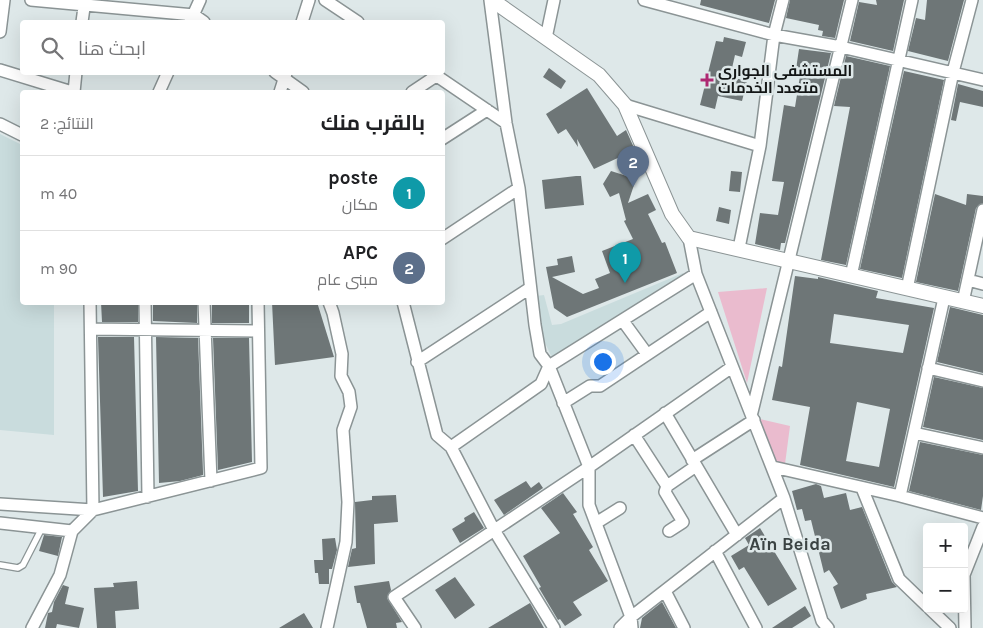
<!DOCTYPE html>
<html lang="ar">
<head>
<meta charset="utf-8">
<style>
	body { margin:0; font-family:Karla,Cairo,sans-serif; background:#f2f2f2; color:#202124; direction:rtl }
	.controls { position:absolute; right:15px; bottom:15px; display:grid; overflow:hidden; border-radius:5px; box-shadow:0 5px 20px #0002 }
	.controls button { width:45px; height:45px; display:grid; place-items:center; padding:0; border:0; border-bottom:1px solid #e0e0e0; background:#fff; color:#202124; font:25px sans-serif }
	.you { position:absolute; left:602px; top:361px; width:18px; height:18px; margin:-12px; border:4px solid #fff; border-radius:50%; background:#1a73e8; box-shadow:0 0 0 8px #1a73e833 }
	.badge { display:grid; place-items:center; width:32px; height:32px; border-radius:50%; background:#0b8043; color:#fff; font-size:16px; font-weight:700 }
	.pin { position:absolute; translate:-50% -41px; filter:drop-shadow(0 1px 2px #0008) }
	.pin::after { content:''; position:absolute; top:26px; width:18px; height:15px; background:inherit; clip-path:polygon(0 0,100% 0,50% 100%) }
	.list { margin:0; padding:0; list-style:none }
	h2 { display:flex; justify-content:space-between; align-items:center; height:65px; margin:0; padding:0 20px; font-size:21px }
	h2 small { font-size:16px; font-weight:400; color:#757577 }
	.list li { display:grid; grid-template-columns:32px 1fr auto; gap:15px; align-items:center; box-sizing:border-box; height:75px; padding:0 20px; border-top:1px solid #e0e0e0 }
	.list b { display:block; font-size:19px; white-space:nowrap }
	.list p { margin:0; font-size:16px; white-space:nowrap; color:#757577 }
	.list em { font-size:16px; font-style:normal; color:#757577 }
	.icon { flex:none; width:28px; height:28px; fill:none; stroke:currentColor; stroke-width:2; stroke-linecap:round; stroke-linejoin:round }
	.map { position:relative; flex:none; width:983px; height:628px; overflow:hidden; direction:ltr }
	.search { position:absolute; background:#fff; box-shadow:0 5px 20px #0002; left:20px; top:20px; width:425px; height:55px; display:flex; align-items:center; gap:12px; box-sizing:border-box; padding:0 18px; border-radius:5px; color:#757577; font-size:19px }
	.panel { position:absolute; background:#fff; box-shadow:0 5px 20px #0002; left:20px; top:90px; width:425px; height:215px; border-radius:5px; direction:rtl }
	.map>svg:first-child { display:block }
	.built { fill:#c9dcdd }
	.green { fill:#eabbce }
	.building { fill:#6e7677; fill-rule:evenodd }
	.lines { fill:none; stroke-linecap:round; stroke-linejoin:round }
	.service-casing { stroke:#8b9495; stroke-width:8 }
	.minor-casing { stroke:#8b9495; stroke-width:14 }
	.tertiary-casing { stroke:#8b9495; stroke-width:16 }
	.service { stroke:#fff; stroke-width:5.5 }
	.minor { stroke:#fff; stroke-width:11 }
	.tertiary { stroke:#fff; stroke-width:14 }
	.poi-dot { fill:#ae2972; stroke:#dee8e9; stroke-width:2 }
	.labels { text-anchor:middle; stroke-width:5; stroke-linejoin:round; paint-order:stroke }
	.poi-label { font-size:15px; font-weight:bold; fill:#131616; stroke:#dee8e9; text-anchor:start }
	.quarter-label { font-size:18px; font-weight:bold; fill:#3b4343; stroke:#dee8e9 }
</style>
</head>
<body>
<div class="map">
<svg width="983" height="628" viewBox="0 0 983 628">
	<rect width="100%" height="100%" fill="#dee8e9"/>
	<path class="built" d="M0,134L22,145V302L54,303V435L0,430Z
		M683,273L686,278L553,360L541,334L536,296L544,295L552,325L561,324Z"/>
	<path class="green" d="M767,288L747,383L718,292Z
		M760,419L790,426L785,464L776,463Z"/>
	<path class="building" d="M701,0H775L769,23L700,5Z
		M790,0H844L835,38L822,36L823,31L818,30L819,25L786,18Z
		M876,0H904L893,51L850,41L859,2L877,5Z
		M927,0H964L948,61L908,51L916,18L925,20Z
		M724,37L746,42L742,57L735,55L730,77L747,81L742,101L718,96L715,109L700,105L716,41L723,42Z
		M799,49L831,53L785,243H781L780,250L755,244L760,213L778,215L784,182L772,181L784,105L795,107L800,76H795Z
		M846,56L890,66L846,265L821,260L850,107L834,106Z
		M549,68L566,81L561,89L543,77Z
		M904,71L944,80L902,278L860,269Z
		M958,84L983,91V107L960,102L956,121L951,120Z
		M587,88L617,136L626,130L635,150L594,169L577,139L578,147L566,129L558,134L546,114Z
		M611,171L636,179L628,203L648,194L656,210L648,214L662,243L665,242L677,273L567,317L554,308L546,267L558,265L557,259L572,256L575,272L552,277L583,294L599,288L595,279L610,273L602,251L633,239L624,221L626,220L619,193L610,197L603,184Z
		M731,171L742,172L740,192L729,191Z
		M576,176H581L584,205L545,209L542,180Z
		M935,194L966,205L967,194L983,196V203L976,208L958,291L916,282Z
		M719,207L731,210L729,224L716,221Z
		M795,276L818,279V277L878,291L876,298L934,308L894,487L800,465L810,407L772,400L779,366L782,367ZM834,314L909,325L903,353L830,343ZM857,402L890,409L879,467L846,461Z
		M101,302H138V322H102Z
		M153,302H197V323L153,321Z
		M212,302H249V323H212Z
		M272,302H317L334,357L275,365Z
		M950,307L983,315V373L937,362Z
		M98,337H134L138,491L103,497Z
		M156,337L198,338L203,472V475L180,481L159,483Z
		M213,338H249L252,462L218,470Z
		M934,377L983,388V440L923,427Z
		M920,442L983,455V496L981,510L909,491Z
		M526,481L531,488L539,482L543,488L504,515L494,500Z
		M816,484L821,486L824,498L846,493L850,510L862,507L892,582L897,587L866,594L867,599L841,609L833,587L838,584L829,570L824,573L811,520L805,521L802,509L797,510L792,491Z
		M563,493L577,512L573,514L593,547L589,550L608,581L573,602L582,615L565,626L560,619L558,620L539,588L541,587L523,556L560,533L541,508Z
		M396,495L398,522L374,524L375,564L348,567L352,549L356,548L355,502L372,500V496Z
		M474,512L484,528L460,543L452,529L465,521L464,518Z
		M760,528L797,589L768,606L744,567L739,570L731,556L749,545L745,538Z
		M44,535L62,537L58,556L39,551Z
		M335,538L337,550L332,569H329V584H319L318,573H315L314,560H323L322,539Z
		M455,577L475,605L455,619L435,590Z
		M137,581L139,609L115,611L116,628H97L94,588L114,587L113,583Z
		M389,581L391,590L387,598L402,622L396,623L397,628H367L360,603H357L354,586Z
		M63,585L69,587L65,604L84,608L79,628L57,624L56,628H45L48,613L52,612L54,602Z
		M662,602L676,628H640L642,618Z
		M530,603L544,628H488Z
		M805,606L811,616L792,628H772Z
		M304,613L313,628H279Z"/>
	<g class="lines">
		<g class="service-casing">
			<path id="service" d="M0,565L18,568L23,565L42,528"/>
		</g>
		<g class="minor-casing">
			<path id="minor" d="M31,0L194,15L204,22
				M325,0L358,22
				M490,0L506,123L519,188L535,325L540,354L549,366L589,467V505L631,617L632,628
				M644,0L774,35L841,47L983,80
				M82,22L85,0
				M190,22L200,0
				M302,22L309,0
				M0,32L4,0
				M546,38L554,0
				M0,70L72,92
				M275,72L303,92
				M431,72L506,123
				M74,92L76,72
				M159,92L168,72
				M280,92L286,73
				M412,92L436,76
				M625,105L760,146
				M0,124L22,135
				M442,139L487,110
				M689,238L696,274L784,498L822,621L828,628
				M442,239L519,188
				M739,248L760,146L774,35L783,0
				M851,276L912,0
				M968,280L983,284
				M907,289L953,72L972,0
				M145,302L148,497
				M204,302L211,481
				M403,302L437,435L451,447L494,530L554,628
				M963,302L983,210
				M623,321L647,354
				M91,329L258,331
				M417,362L530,288
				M928,368L983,381
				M563,403L590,386H600L711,312
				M752,412L852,0
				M665,413L737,535
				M914,433L983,448
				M634,435L667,486L665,492L683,522L669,531
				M451,447L541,384L549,366L696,274
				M692,460L754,420
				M773,467L900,496L983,518
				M667,486L696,466
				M862,488L899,579L927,606
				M900,496L944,298
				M0,504L93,510L261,468L258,302
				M0,523L72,531
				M596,523L620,508
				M715,551L756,628
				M665,591L684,628
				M930,609L950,628
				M32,628L60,575L72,531L93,510L90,302
				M327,628L346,542L348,502L343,430L351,407L349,392L341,376L342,354L333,313L329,302
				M415,628L394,597L589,467L732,367
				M620,628L631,617L784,498
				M965,628L964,575L983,527"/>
		</g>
		<g class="tertiary-casing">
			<path id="tertiary" d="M492,0L599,75L625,105L672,214L689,238L983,306"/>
		</g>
		<use href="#service" class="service"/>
		<use href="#minor" class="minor"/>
		<use href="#tertiary" class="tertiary"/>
	</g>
	<path class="poi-dot" d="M704.5 72.5h5v5h5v5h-5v5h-5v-5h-5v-5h5z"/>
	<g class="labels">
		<g class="poi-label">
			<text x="718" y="76">المستشفى الجواري<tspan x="718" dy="17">متعدد الخدمات</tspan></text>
		</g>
		<g class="quarter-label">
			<text x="790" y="550">Aïn Beida</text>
		</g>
	</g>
</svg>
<div class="controls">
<button>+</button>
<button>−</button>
</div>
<div class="you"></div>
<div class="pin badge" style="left:625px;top:283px;background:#0f9aa8">1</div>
<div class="pin badge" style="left:633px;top:187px;background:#5c6f8a">2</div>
<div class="search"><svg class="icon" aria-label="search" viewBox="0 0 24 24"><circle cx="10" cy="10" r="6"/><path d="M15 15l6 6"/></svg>ابحث هنا</div>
<section class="panel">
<h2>بالقرب منك<small>النتائج: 2</small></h2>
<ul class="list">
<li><span class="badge" style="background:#0f9aa8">1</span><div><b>poste</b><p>مكان</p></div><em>40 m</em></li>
<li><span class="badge" style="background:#5c6f8a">2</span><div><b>APC</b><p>مبنى عام</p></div><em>90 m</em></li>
</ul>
</section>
</div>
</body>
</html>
